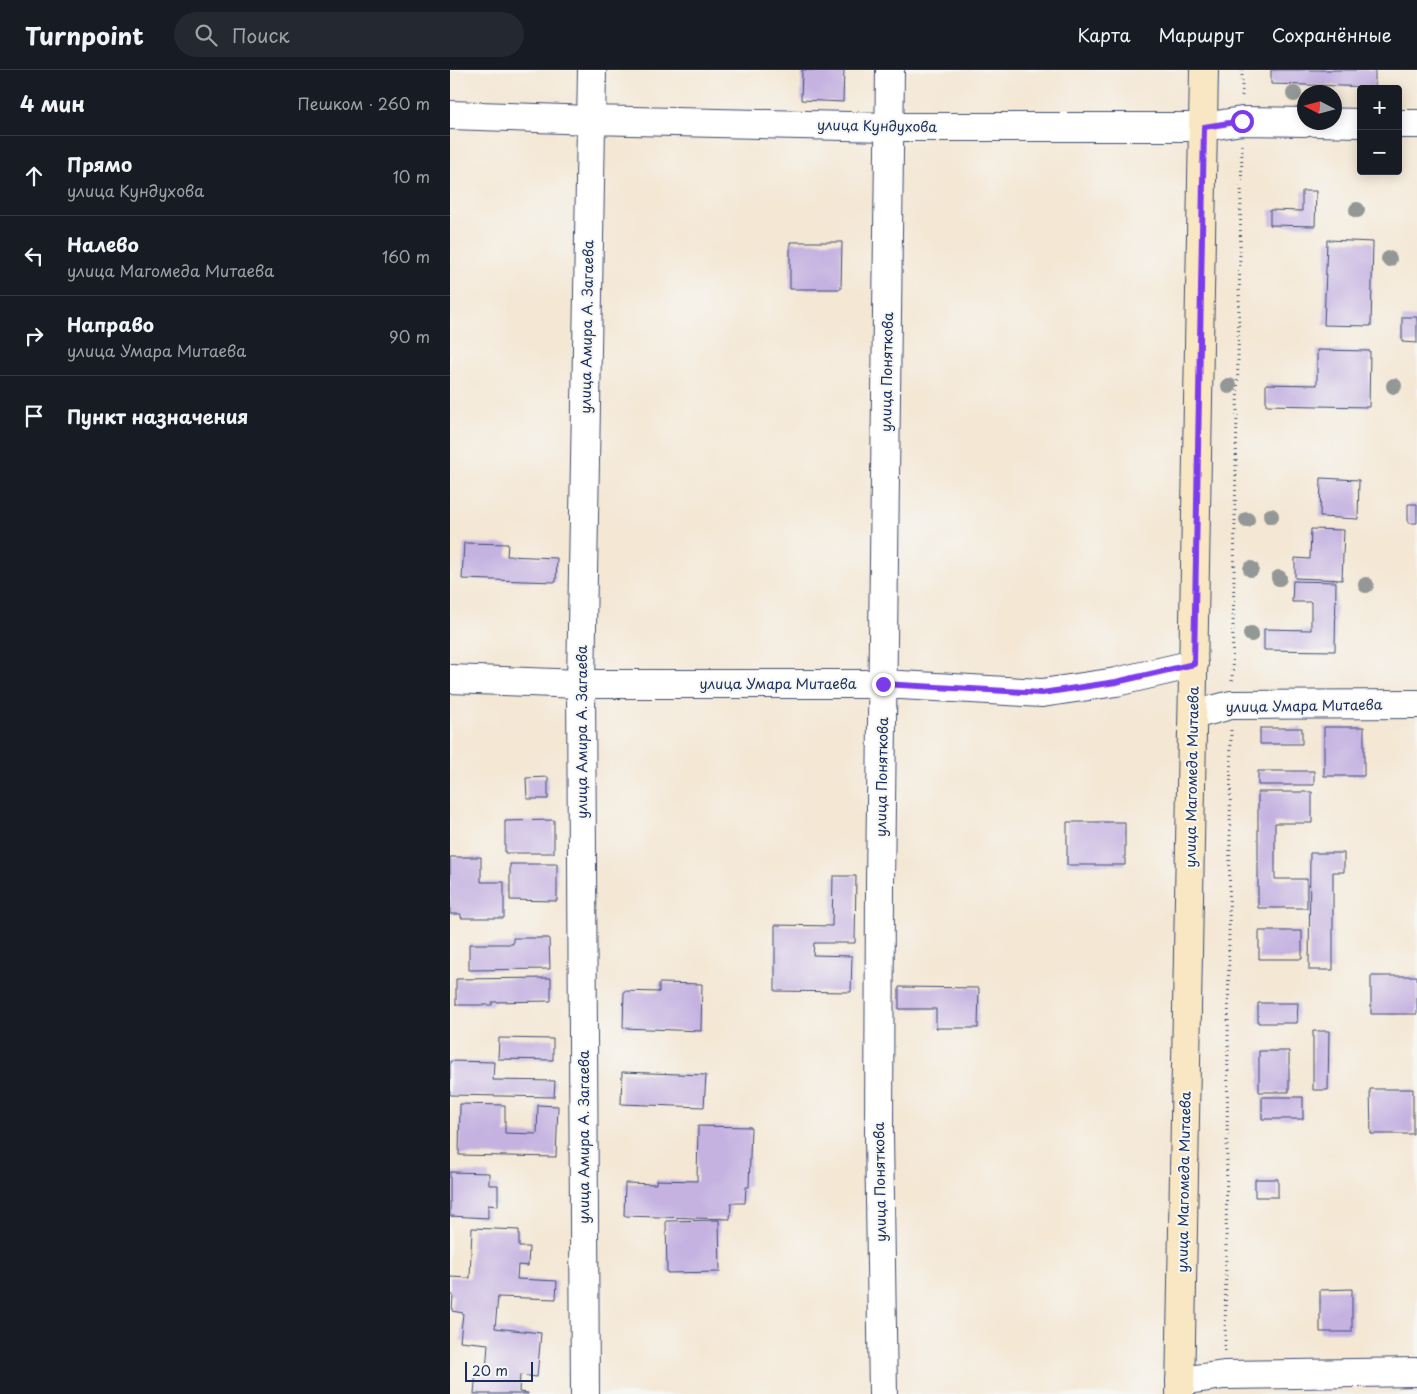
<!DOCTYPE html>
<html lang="ru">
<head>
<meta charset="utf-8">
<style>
	body { margin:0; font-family:"Playpen Sans",sans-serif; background:#242831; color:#f1f3f6 }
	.controls { position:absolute; right:15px; top:15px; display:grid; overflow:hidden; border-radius:5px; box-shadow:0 2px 12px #0003 }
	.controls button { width:45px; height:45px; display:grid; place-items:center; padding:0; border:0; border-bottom:1px solid #363941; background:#171b24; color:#f1f3f6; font:25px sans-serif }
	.compass { position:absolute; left:847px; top:15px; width:45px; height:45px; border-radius:50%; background:#171b24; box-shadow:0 2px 12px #0003; rotate:276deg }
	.scale { position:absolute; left:15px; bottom:12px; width:68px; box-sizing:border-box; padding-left:5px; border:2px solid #1b2f5e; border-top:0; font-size:14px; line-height:18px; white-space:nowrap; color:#1b2f5e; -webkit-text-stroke:4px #f6f6f2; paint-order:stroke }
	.stop { position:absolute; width:15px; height:15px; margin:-11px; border:4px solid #7c3aed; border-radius:50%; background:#fff }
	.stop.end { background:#7c3aed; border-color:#fff; box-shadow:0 1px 5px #0008 }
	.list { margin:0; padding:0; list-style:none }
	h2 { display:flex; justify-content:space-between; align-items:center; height:65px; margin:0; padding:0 20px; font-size:21px }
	h2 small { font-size:16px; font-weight:400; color:#9ea1a6 }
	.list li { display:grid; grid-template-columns:32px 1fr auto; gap:15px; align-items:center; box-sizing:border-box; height:80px; padding:0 20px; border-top:1px solid #363941 }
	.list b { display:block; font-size:19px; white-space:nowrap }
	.list p { margin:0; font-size:16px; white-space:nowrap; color:#9ea1a6 }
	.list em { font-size:16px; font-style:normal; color:#9ea1a6 }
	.icon { flex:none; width:28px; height:28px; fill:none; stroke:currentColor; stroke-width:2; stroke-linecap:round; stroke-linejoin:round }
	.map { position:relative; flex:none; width:967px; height:1324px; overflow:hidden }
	header { display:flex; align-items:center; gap:30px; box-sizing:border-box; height:70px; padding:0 25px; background:#171b24; border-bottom:1px solid #363941 }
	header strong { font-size:24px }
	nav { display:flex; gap:28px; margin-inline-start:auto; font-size:18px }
	.search { width:350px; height:45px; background:#242831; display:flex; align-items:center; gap:12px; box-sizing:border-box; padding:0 18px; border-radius:28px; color:#9ea1a6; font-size:19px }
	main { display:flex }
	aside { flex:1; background:#171b24 }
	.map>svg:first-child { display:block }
	.building { fill:#c5b2e1 }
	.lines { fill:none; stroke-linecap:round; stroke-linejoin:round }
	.street-casing { stroke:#3c4b70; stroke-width:30 }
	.secondary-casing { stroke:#3c4b70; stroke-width:30 }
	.path { stroke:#3c4b70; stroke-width:3; stroke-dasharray:1 4; stroke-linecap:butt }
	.street { stroke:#fff; stroke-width:28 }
	.secondary { stroke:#f9e7c3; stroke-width:28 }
	.tree { fill:#939896 }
	.route { stroke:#7c3aed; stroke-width:6 }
	.labels { text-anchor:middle; stroke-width:4; stroke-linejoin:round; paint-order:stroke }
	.street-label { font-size:14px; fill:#1b2f5e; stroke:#f6f6f2 }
</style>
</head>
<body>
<header>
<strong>Turnpoint</strong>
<div class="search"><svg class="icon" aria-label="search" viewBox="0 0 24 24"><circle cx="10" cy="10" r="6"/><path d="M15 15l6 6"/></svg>Поиск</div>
<nav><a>Карта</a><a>Маршрут</a><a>Сохранённые</a></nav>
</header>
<main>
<aside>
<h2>4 мин<small>Пешком · 260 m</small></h2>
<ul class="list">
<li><svg class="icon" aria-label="ahead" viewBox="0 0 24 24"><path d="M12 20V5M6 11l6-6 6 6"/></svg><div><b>Прямо</b><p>улица Кундухова</p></div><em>10 m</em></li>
<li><svg class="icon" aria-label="left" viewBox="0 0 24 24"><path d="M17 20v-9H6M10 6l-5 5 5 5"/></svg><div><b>Налево</b><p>улица Магомеда Митаева</p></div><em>160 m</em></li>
<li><svg class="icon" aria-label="right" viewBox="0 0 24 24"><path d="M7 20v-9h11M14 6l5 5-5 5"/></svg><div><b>Направо</b><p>улица Умара Митаева</p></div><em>90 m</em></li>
<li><svg class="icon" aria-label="arrive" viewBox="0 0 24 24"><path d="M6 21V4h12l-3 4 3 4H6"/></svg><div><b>Пункт назначения</b></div></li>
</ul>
</aside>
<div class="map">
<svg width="967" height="1324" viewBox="0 0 967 1324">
	<rect width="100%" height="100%" fill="#f6f6f2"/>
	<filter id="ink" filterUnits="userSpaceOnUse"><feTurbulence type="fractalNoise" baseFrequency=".02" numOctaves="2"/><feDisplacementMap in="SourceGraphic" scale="10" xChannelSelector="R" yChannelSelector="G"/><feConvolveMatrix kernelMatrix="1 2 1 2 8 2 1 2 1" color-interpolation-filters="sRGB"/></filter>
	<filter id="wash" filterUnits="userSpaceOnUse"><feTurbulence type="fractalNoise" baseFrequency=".0096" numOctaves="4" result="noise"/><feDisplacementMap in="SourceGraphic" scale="20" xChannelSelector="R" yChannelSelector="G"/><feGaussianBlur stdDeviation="1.12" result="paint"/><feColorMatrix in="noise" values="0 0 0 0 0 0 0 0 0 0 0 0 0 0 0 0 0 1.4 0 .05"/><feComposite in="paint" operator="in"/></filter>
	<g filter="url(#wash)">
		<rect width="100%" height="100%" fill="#f4e7d4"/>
		<g id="blocks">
			<path class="building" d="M352,0H394L393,32L351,30Z
				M821,0H925V17L821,14Z
				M852,121H866L865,156L820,155V140L852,141Z
				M877,170L923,172L921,256L874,255Z
				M340,172H392L391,219H340Z
				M952,247H967V273L952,272Z
				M867,280L920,281L919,337L816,335V314L867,315Z
				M871,408L909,410L908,449L870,447Z
				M958,434H967V453H958Z
				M861,459L894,460L892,510L845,508V488L860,489Z
				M14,473L58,474L57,486L107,488L106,512L12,509Z
				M843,511L886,512L885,581L814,580V559L861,560V532H842Z
				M874,657H914V706H874Z
				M810,658H852V674H810Z
				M808,701H864V715H808Z
				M98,707V729H77L76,708Z
				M808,722H862V753H825V809H857V838H808Z
				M104,750V783H55V751Z
				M617,752H675V795H617Z
				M860,783H894V802H883V900H859Z
				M0,787H31V812H54V848H11V844H0Z
				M60,794H107V831L60,830Z
				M383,806H406L405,873H364L363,885L402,886L401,922L325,921V855L382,856Z
				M809,861H852V889H809Z
				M63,868H99L100,899L19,900V874H63Z
				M921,906H967V944H921Z
				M101,908V931L42,932V935H6V909Z
				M209,913L252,914L251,961L173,958L174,921L209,922Z
				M449,917L529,918L528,958H486V939H449Z
				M808,933H848L847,953H808Z
				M863,961H879L878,1020H863Z
				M49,968L103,969V990L48,989Z
				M809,981H839V1022H809Z
				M0,991L44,992L43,1010L105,1011L104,1027L0,1025Z
				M172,1002L256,1005L254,1037L171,1034Z
				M920,1019H963V1064H921Z
				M812,1027H853V1049H812Z
				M10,1034L55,1035V1063L87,1064L88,1035L108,1036L106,1087L9,1085Z
				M248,1056L301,1057L299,1117H296L295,1133H281L280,1149L174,1146L175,1113L206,1114V1110L247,1111Z
				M0,1102L39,1103V1115H48V1136L38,1135V1148L0,1146Z
				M805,1109H828V1127H805Z
				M269,1150L270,1202L217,1203L216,1151Z
				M22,1158L69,1160V1177H79L78,1196L68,1195L67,1209L107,1211L106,1229L48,1227L45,1258L91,1263L87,1307L70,1305L69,1322L78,1323V1324H24L26,1301L36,1302L38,1274L10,1271L13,1243L2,1241L3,1225H0V1207L20,1208Z
				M902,1219V1262H870V1220Z"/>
		</g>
	</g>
	<g filter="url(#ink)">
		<use href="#blocks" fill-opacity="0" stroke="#3c4b70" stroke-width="1"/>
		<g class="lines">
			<g class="street-casing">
				<path id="street" d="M0,45L141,50L439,57H754L792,51L854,52
					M866,52L911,53
					M948,54H967
					M0,609L131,614H433L592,623L666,612L744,594
					M743,645L781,635L967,634
					M730,1311L774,1305L967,1302
					M135,1324L131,614L142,0
					M433,1324L429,1065L430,815L440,0"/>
			</g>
			<g class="secondary-casing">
				<path id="secondary" d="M730,1324L754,0"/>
			</g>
			<path class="path" d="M792,0V26
				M782,611L792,75
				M775,1281L781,660"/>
			<use href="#street" class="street"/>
			<use href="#secondary" class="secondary"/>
		</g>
		<g class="tree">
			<circle cx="844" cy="24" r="8"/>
			<circle cx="907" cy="140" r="8"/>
			<circle cx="939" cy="189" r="8"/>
			<circle cx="779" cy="316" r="8"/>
			<circle cx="944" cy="316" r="8"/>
			<circle cx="821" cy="446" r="8"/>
			<circle cx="797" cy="450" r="8"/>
			<circle cx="801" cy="499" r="8"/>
			<circle cx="829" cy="508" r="8"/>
			<circle cx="916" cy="515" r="8"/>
			<circle cx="801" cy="564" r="8"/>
		</g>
	</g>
	<g class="lines" filter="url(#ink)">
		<path class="route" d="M433,614L592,623L666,612L744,594L754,57L792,51"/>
	</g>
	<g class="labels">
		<g class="street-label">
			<text transform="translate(427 56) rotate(1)" y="5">улица Кундухова</text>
			<text transform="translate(137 257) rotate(-89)" y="5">улица Амира А. Загаева</text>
			<text transform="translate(437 302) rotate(-89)" y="5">улица Поняткова</text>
			<text x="328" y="619">улица Умара Митаева</text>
			<text transform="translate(854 636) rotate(-1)" y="5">улица Умара Митаева</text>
			<text transform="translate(132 662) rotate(-90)" y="5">улица Амира А. Загаева</text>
			<text transform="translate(432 707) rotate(-89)" y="5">улица Поняткова</text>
			<text transform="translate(742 707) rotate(-89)" y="5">улица Магомеда Митаева</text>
			<text transform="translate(134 1067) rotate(-90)" y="5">улица Амира А. Загаева</text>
			<text transform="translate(430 1112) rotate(-91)" y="5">улица Поняткова</text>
			<text transform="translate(734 1112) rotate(-89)" y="5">улица Магомеда Митаева</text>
		</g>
	</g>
</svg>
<div class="controls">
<button>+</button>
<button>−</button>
</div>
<svg class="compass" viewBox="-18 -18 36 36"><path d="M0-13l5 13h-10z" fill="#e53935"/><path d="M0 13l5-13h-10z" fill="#9ea1a6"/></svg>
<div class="scale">20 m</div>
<div class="stop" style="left:792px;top:51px"></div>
<div class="stop end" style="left:433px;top:614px"></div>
</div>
</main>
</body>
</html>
